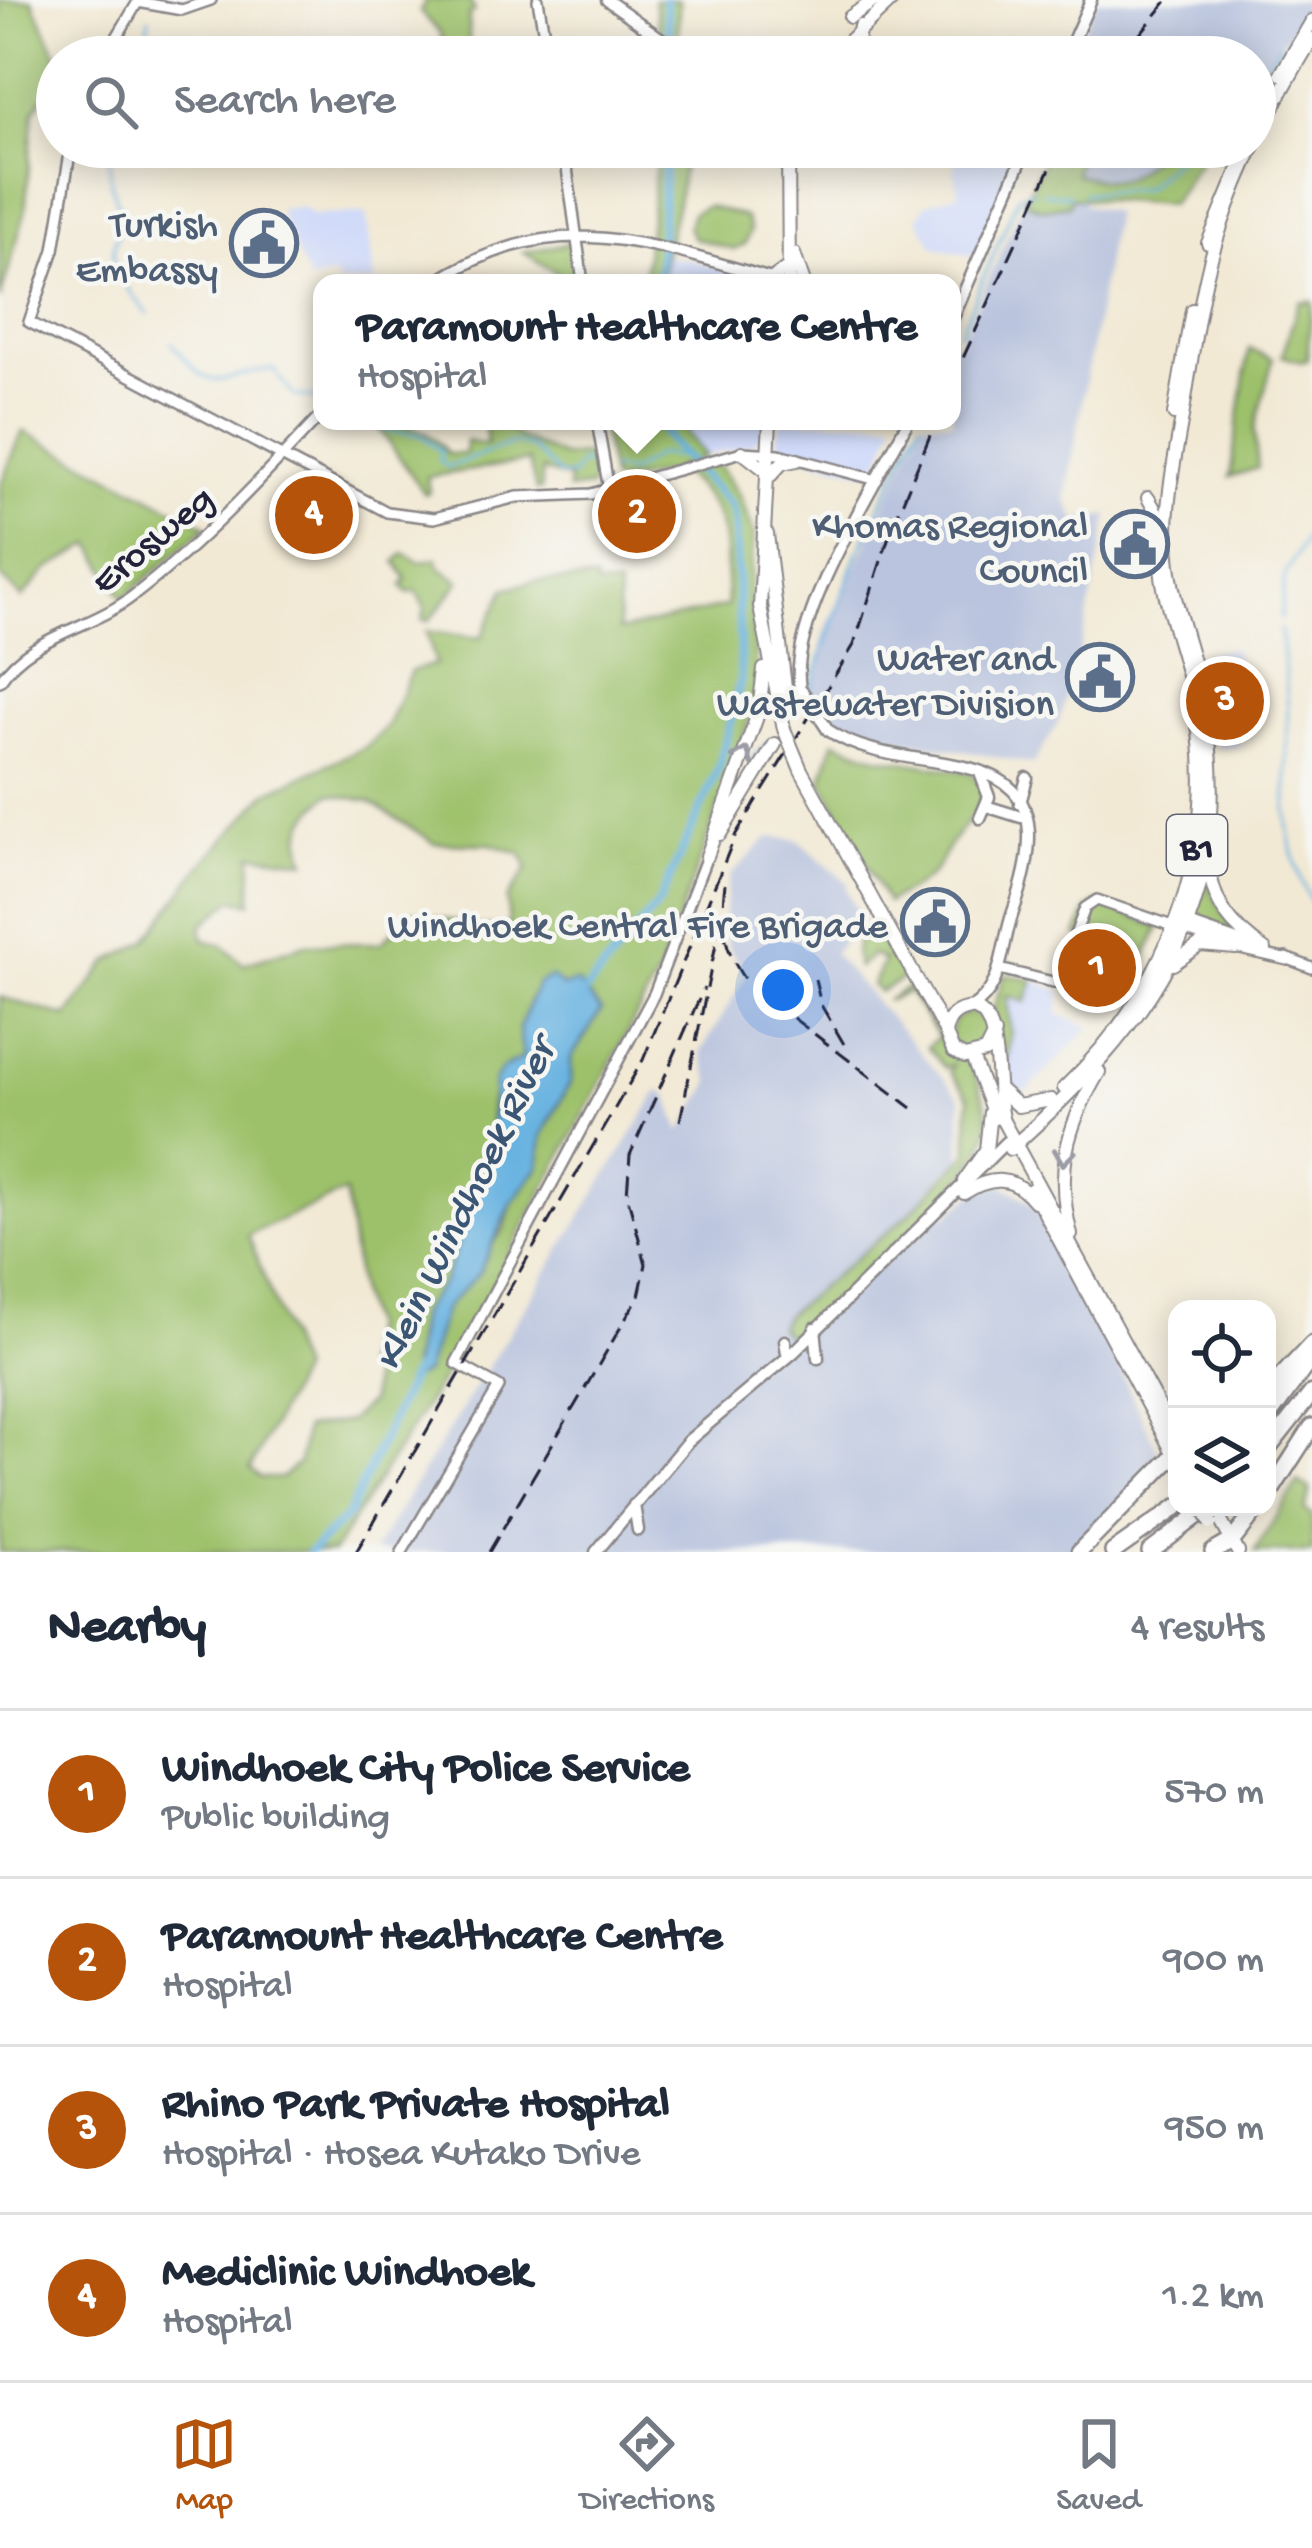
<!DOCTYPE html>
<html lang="en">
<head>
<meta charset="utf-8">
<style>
	body { margin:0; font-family:"Gochi Hand",sans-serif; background:#f6f6f7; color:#1f2937 }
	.controls { position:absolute; right:36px; bottom:36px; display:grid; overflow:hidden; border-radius:24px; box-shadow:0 6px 30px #0003 }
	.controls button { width:108px; height:108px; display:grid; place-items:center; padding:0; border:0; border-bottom:3px solid #e0e1e3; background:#fff; color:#1f2937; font:60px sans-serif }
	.you { position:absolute; left:783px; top:990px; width:42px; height:42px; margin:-30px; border:9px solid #fff; border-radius:50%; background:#1a73e8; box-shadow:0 0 0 18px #1a73e833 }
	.badge { display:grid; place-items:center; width:78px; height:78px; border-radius:50%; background:#b45309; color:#fff; font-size:39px; font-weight:700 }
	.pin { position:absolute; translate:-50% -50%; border:6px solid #fff; box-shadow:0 3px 12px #0006 }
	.popup { position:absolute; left:313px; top:274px; width:648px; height:156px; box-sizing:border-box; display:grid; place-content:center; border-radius:24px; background:#fff; filter:drop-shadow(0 3px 9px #0005); font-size:39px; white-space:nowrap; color:#747a83 }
	.popup b { font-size:45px; color:#1f2937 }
	.popup::after { content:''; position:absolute; left:50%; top:100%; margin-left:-24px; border:24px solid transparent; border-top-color:#fff }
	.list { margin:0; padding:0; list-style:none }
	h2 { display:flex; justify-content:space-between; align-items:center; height:156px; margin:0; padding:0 48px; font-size:51px }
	h2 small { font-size:39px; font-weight:400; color:#747a83 }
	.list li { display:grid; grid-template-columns:78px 1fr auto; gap:36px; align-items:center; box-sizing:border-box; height:168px; padding:0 48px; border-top:3px solid #e0e1e3 }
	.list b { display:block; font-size:45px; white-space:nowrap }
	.list p { margin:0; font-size:39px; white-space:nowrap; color:#747a83 }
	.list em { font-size:39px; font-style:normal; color:#747a83 }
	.icon { flex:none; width:66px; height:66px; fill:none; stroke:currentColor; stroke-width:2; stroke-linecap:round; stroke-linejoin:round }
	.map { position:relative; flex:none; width:1312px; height:1552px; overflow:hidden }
	.search { position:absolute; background:#fff; box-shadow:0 6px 30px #0003; left:36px; right:36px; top:36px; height:132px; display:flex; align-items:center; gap:30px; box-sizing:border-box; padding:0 42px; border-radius:66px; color:#747a83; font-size:45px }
	.sheet { height:828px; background:#fff }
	nav { display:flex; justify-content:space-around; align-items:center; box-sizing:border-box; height:168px; border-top:3px solid #e0e1e3; background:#fff; font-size:33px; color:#747a83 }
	nav a { display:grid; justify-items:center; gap:6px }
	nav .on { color:#b45309 }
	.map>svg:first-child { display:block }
	.built { fill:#d0daf9 }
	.industrial { fill:#bac4de }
	.green { fill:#9dc16b; stroke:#607253; stroke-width:3; fill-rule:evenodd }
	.water { fill:#69b3e1; stroke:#466a8e; stroke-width:3 }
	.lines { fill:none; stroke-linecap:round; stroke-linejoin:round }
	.stream { stroke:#69b3e1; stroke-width:3 }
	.river { stroke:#69b3e1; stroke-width:8 }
	.tertiary-casing { stroke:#8a8688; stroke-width:14 }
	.secondary-casing { stroke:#8a8688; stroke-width:15 }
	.primary-casing { stroke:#8a8688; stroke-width:16 }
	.motorway-casing { stroke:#8a8688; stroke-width:20 }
	.tertiary { stroke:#fff; stroke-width:9 }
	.secondary { stroke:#fff; stroke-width:10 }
	.primary { stroke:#fff; stroke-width:12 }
	.motorway { stroke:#fff; stroke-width:15 }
	.rail { stroke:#22223b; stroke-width:3; stroke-dasharray:18 9; stroke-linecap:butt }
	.secondary-bridge-casing { stroke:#8a8688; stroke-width:15; stroke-linecap:butt }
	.primary-bridge-casing { stroke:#8a8688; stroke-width:16; stroke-linecap:butt }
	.secondary-bridge { stroke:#fff; stroke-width:10 }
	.primary-bridge { stroke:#fff; stroke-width:12 }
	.oneway { stroke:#9c9ca7 }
	.labels { text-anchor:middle; stroke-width:9; stroke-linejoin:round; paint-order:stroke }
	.shield { fill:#f6f6f2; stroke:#626272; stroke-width:3 }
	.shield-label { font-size:36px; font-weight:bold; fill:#22223b }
	.service-label { font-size:39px; fill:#4e5e75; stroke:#f6f6f2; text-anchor:end }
	.street-label { font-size:39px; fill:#22223b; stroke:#f6f6f2 }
	.water-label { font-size:42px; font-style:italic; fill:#3b5575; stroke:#f6f6f2 }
</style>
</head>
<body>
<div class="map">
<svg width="1312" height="1552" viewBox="0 0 1312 1552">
	<rect width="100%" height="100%" fill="#f6f6f2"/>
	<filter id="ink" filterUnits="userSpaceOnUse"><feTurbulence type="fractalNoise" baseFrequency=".00833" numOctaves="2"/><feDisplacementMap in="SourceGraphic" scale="24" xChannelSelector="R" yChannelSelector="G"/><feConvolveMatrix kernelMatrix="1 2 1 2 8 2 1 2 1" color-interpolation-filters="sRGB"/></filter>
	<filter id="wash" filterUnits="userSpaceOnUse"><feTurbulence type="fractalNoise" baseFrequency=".004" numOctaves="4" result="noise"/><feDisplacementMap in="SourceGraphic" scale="48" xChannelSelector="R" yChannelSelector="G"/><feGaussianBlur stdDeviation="2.7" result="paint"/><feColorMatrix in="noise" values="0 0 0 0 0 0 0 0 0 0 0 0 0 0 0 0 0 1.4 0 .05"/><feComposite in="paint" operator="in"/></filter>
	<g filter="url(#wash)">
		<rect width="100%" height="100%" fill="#f2e9d4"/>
		<path class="built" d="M964,147H1022L977,257L934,247L917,218L926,204L959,193L954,168Z
			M301,207L313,215L366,213L375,283H338L333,275L309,281L278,209Z
			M662,255L694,261L768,283H662Z
			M678,421H766L759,438L748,445L704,456Z
			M781,421H896L874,474L794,455L777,442Z
			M1235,648L1239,746L1219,747L1200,654Z
			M1034,980L1062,992L1058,1014L1091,1027L1027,1091L1016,1092L1004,1082L1007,995Z"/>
		<path class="industrial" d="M1097,0H1312V7L1255,74V57H1096L1101,43L1081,34Z
			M1049,147H1189L1147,186L1085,196L1084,205L1114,212L1066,499L1076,520L1109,515L1077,664L1057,725L1033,764L830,726L806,688L818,671L824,634L924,421H952V360Z
			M769,837L798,840L848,883L846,889L861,920L833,954L961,1098V1157L925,1194L945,1217L980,1189L1001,1184L1031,1203L1071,1265L1161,1458L1119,1508L1066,1552H373L659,1091L668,1095L681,1132L711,1082L701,1052L747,974L728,947L723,924L727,887L730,876Z"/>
		<path class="green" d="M0,0H32L58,57L57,78L34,111L25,212L0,299Z
			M426,0H469L475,11L469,15V43L479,46L475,57H429L441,46V34L420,12Z
			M654,0H679L678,57H664Z
			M658,147H682C686,195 663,238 662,283H643Z
			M1050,147H1080L1075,174C1131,189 1125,177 1166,147H1208L1171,204L1071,198L1069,205L1042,209L1024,201Z
			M707,206L745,217L750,231L745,244L734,250L694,238L688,227L692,213Z
			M574,242L578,279L568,280L523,252Z
			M1312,301L1307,360L1301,362L1282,356L1299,302Z
			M1249,349L1273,359L1254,431L1258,468L1230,477Z
			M374,421C404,421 430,429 448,454H465L466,441L487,445L485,421H500L520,438L564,457L592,454L596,479L590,487L568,490L569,479L542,470L541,490H536L529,461L427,477L429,492L425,494Z
			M601,421H678L704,456L672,471L617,483L611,478Z
			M23,431L207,526L123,599L92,544L47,570L22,598L0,576V485Z
			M716,462L739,495L754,533L750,590L757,681L752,712L697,868L658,975L453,1361L333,1552H0V997L67,1017L108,962L146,941L202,865L268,792L367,746L388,725L411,671L436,664L426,631L481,638L505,589L535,581L595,580L596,586L618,587L619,631L727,606C724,546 733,515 682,473ZM330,794L369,801L435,843L491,844L521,854L528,868L507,899L509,924L484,928L412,912L381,943L306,944L243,964L223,945L204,940L201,926L232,900L251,902L252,854L306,861C294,829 306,815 330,794ZM537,984L561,987L601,1011L571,1058V1082L542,1135L539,1167L512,1203L504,1229L445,1307L425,1372L411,1367L420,1313L444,1281L490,1158L491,1101L509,1064L524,1057L519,1029ZM345,1192L359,1294L369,1325L363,1368L371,1376V1401L349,1421L305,1428L299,1463L281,1478H260L250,1469L300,1371L248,1235Z
			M404,553L419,562L437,558L440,568L460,581L430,620H423L425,608L416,591L408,593L402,585L407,579L396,562Z
			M834,741L877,757L969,772C997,798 973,814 956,836C946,849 941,866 929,877C917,887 900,894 887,903L822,780Z
			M1205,879L1237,935L1195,919Z
			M1097,903L1160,927L1143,962L1077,935L1087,910Z
			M877,917L908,976L879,992L872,985L884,960L872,955L858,967C850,945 860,931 877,917Z
			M1005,974L1034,980L1026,1002L1007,996L1011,1034L1004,1082L993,1010Z
			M911,985L946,1050L971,1064C978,1085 993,1112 987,1135C974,1183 842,1302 799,1336H787L779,1327L784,1317L907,1216L968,1153L969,1097L950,1072L953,1065L945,1068L927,1047L938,1037L909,992L886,1001Z
			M969,1012L988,1022L986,1049L960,1053L949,1038L954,1019Z
			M1298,1482L1310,1489L1305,1511L1312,1515V1552H1254Z"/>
		<path class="water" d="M551,977L562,987L577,982L601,1011L571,1058V1081L542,1135L539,1167L512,1203L479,1273L445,1308L425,1373L411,1379L420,1313L444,1281L490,1159L494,1081L502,1069L523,1057L519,1029L537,984Z"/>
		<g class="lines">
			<path class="stream" d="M1301,22L1312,6
				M143,57L149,18
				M1255,76L1281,45
				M109,147L111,185L125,222C98,259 123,283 148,314
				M1043,193L1071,195
				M1083,194L1145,188L1188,147
				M960,333L1019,195L1034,191
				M172,343C215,400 216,376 273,369L294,396L322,399
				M952,353L956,345
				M379,421L386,430L421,435L442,452L439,460L448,467L514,443L531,447L561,476H573L580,463L598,466
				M611,470L630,473L658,454L684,458
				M1280,619L1285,575L1312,527
				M1280,630C1282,652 1286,673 1287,695C1292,773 1273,830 1312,904
				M808,696L856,557L921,421
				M753,757L770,741"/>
			<path class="river" d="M665,0L672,57
				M658,283L666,147
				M583,994L659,903L719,767L741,679L735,518L731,506L670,442L658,421
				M310,1552L348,1515L414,1370"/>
		</g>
	</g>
	<g filter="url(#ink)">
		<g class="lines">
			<g class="tertiary-casing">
				<path id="tertiary" d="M538,0L548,57
					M138,2L182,10L211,0
					M105,57L139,0
					M71,147L54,250L29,322L387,512L434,518L517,497L591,494L742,452L779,454L877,480
					M564,147L583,283
					M433,283C556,205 644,242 773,279
					M597,421L609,490
					M0,681C30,635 91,629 133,596C202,543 262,478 322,414
					M1184,922L1253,946
					M1286,958L1312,968
					M999,969L1057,983L1085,908L1097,900L1236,948L1288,960
					M402,1552L499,1387L456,1363L654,994L707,856"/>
			</g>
			<g class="secondary-casing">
				<path id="secondary" d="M607,0L687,57
					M1066,57L1091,0
					M952,320L1027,147
					M800,688C787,620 876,485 908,421
					M828,730C911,789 1082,718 1013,912C1000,948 1005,988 970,1009
					M980,773L989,797L980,818
					M1020,803L1027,778
					M992,808L1021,817
					M815,1328L818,1358
					M785,1341L787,1353
					M634,1505L638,1530
					M596,1552L688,1441L794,1352L1006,1142"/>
			</g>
			<g class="primary-casing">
				<path id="primary" d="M850,17L875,0
					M860,26L857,42L864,57
					M832,57L892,0
					M1281,74L1312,21
					M788,147L789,283
					M1208,243L1248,147
					M794,254L804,283
					M778,283L772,279L788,267
					M1174,414L1192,310
					M770,421L760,607L784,729
					M742,452L764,469
					M771,475L782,463L797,460
					M1148,498L1161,520
					M767,534L787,704
					M801,770L945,1031
					M720,834L775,744
					M707,856L759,711L764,669
					M1209,863C1212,905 1232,927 1265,950
					M1173,964L1200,945L1236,948
					M994,1034L985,1052L965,1057L953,1051L945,1032C948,1022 951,1014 962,1010C1006,995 993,1096 1003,1121L1177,1440
					M972,1057L995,1118
					M998,1088L1018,1106L1051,1100
					M1064,1088C1170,988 1224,842 1193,696C1182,643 1156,590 1160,535
					M1010,1149C1146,1028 1236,912 1206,717C1197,657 1168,601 1167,540C1166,495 1177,449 1184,405C1192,357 1198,308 1210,262C1231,185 1271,106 1312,39
					M964,1181L986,1150L990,1112
					M1032,1189L1177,1460
					M964,1193C991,1176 1013,1175 1034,1201
					M1071,1235C1055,1172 1066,1127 1099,1072
					M1213,1507L1238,1552"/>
			</g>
			<g class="motorway-casing">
				<path id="motorway" d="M1267,1392L1312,1344
					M1267,1419L1312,1357
					M1267,1450L1312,1393
					M1267,1497L1312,1427
					M1079,1552L1177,1452
					M1113,1552L1177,1507
					M1150,1552L1209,1507
					M1213,1552L1232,1541L1259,1507"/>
			</g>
			<use href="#tertiary" class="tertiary"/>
			<use href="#secondary" class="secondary"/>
			<use href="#primary" class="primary"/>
			<use href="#motorway" class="motorway"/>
			<path class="rail" d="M1121,57L1168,0
				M952,382L1060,147
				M725,884C720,925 723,949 747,983L912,1108
				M815,979L821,1005L845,1046
				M680,1121L718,934
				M356,1552L643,1060L736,834L854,645L891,530L936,421
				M489,1552L639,1296L646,1264L627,1195L630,1155L704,988"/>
			<g class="secondary-bridge-casing">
				<path id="secondary-bridge" d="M800,688L828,730"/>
			</g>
			<g class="primary-bridge-casing">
				<path id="primary-bridge" d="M784,729L801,770
					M1202,1507L1211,1523"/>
			</g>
			<use href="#secondary-bridge" class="secondary-bridge"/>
			<use href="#primary-bridge" class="primary-bridge"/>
		</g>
		<defs><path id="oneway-chevron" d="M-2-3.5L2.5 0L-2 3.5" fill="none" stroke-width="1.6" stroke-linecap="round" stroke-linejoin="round" transform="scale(3)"/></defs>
		<g class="oneway">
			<use href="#oneway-chevron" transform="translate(744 755) rotate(-70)"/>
			<use href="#oneway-chevron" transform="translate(1064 1157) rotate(97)"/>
		</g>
	</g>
	<defs>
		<g id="civic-ring" transform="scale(3.45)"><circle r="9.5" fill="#f6f6f2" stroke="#5c6f8a" stroke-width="1.5"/><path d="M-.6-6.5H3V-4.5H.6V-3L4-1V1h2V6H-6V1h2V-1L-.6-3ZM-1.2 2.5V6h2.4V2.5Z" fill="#5c6f8a"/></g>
	</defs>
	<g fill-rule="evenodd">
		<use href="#civic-ring" x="264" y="243"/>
		<use href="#civic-ring" x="1135" y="544"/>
		<use href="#civic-ring" x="1100" y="677"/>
		<use href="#civic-ring" x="935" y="922"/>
	</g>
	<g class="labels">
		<rect class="shield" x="1167" y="815" width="60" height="60" rx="9"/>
		<g class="shield-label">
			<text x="1197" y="858">B1</text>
		</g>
		<g class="service-label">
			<text x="218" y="235">Turkish<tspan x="218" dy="45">Embassy</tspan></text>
			<text x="1088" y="536">Khomas Regional<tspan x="1088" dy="45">Council</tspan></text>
			<text x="1054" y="669">Water and<tspan x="1054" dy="45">Wastewater Division</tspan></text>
			<text x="888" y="936">Windhoek Central Fire Brigade</text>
		</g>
		<g class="street-label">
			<text transform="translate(150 537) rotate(-40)" y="14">Erosweg</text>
		</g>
		<g class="water-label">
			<text transform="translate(461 1203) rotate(-64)" y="15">Klein Windhoek River</text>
		</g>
	</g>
</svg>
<div class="controls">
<button><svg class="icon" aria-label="locate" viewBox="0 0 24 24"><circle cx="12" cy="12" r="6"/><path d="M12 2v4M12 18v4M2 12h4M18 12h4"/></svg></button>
<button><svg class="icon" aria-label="layers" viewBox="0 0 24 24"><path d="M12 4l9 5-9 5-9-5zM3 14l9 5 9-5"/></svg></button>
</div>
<div class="you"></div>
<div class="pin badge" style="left:1097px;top:968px">1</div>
<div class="pin badge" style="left:637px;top:514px">2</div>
<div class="popup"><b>Paramount Healthcare Centre</b>Hospital</div>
<div class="pin badge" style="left:1225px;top:701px">3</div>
<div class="pin badge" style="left:314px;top:515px">4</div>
<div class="search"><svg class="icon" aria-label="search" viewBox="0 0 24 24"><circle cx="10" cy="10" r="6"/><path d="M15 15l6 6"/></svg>Search here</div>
</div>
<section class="sheet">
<h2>Nearby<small>4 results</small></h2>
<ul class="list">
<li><span class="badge">1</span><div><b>Windhoek City Police Service</b><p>Public building</p></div><em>570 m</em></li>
<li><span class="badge">2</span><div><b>Paramount Healthcare Centre</b><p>Hospital</p></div><em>900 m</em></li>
<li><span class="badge">3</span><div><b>Rhino Park Private Hospital</b><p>Hospital · Hosea Kutako Drive</p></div><em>950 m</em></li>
<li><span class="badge">4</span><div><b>Mediclinic Windhoek</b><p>Hospital</p></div><em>1.2 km</em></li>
</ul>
</section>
<nav>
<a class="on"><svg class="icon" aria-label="map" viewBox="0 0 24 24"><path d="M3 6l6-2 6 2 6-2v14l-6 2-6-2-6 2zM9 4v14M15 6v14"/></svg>Map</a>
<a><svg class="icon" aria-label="directions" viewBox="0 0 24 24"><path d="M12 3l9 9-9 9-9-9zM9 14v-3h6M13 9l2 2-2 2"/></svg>Directions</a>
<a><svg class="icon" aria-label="saved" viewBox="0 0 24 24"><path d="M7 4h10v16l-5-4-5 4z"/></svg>Saved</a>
</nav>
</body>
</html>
